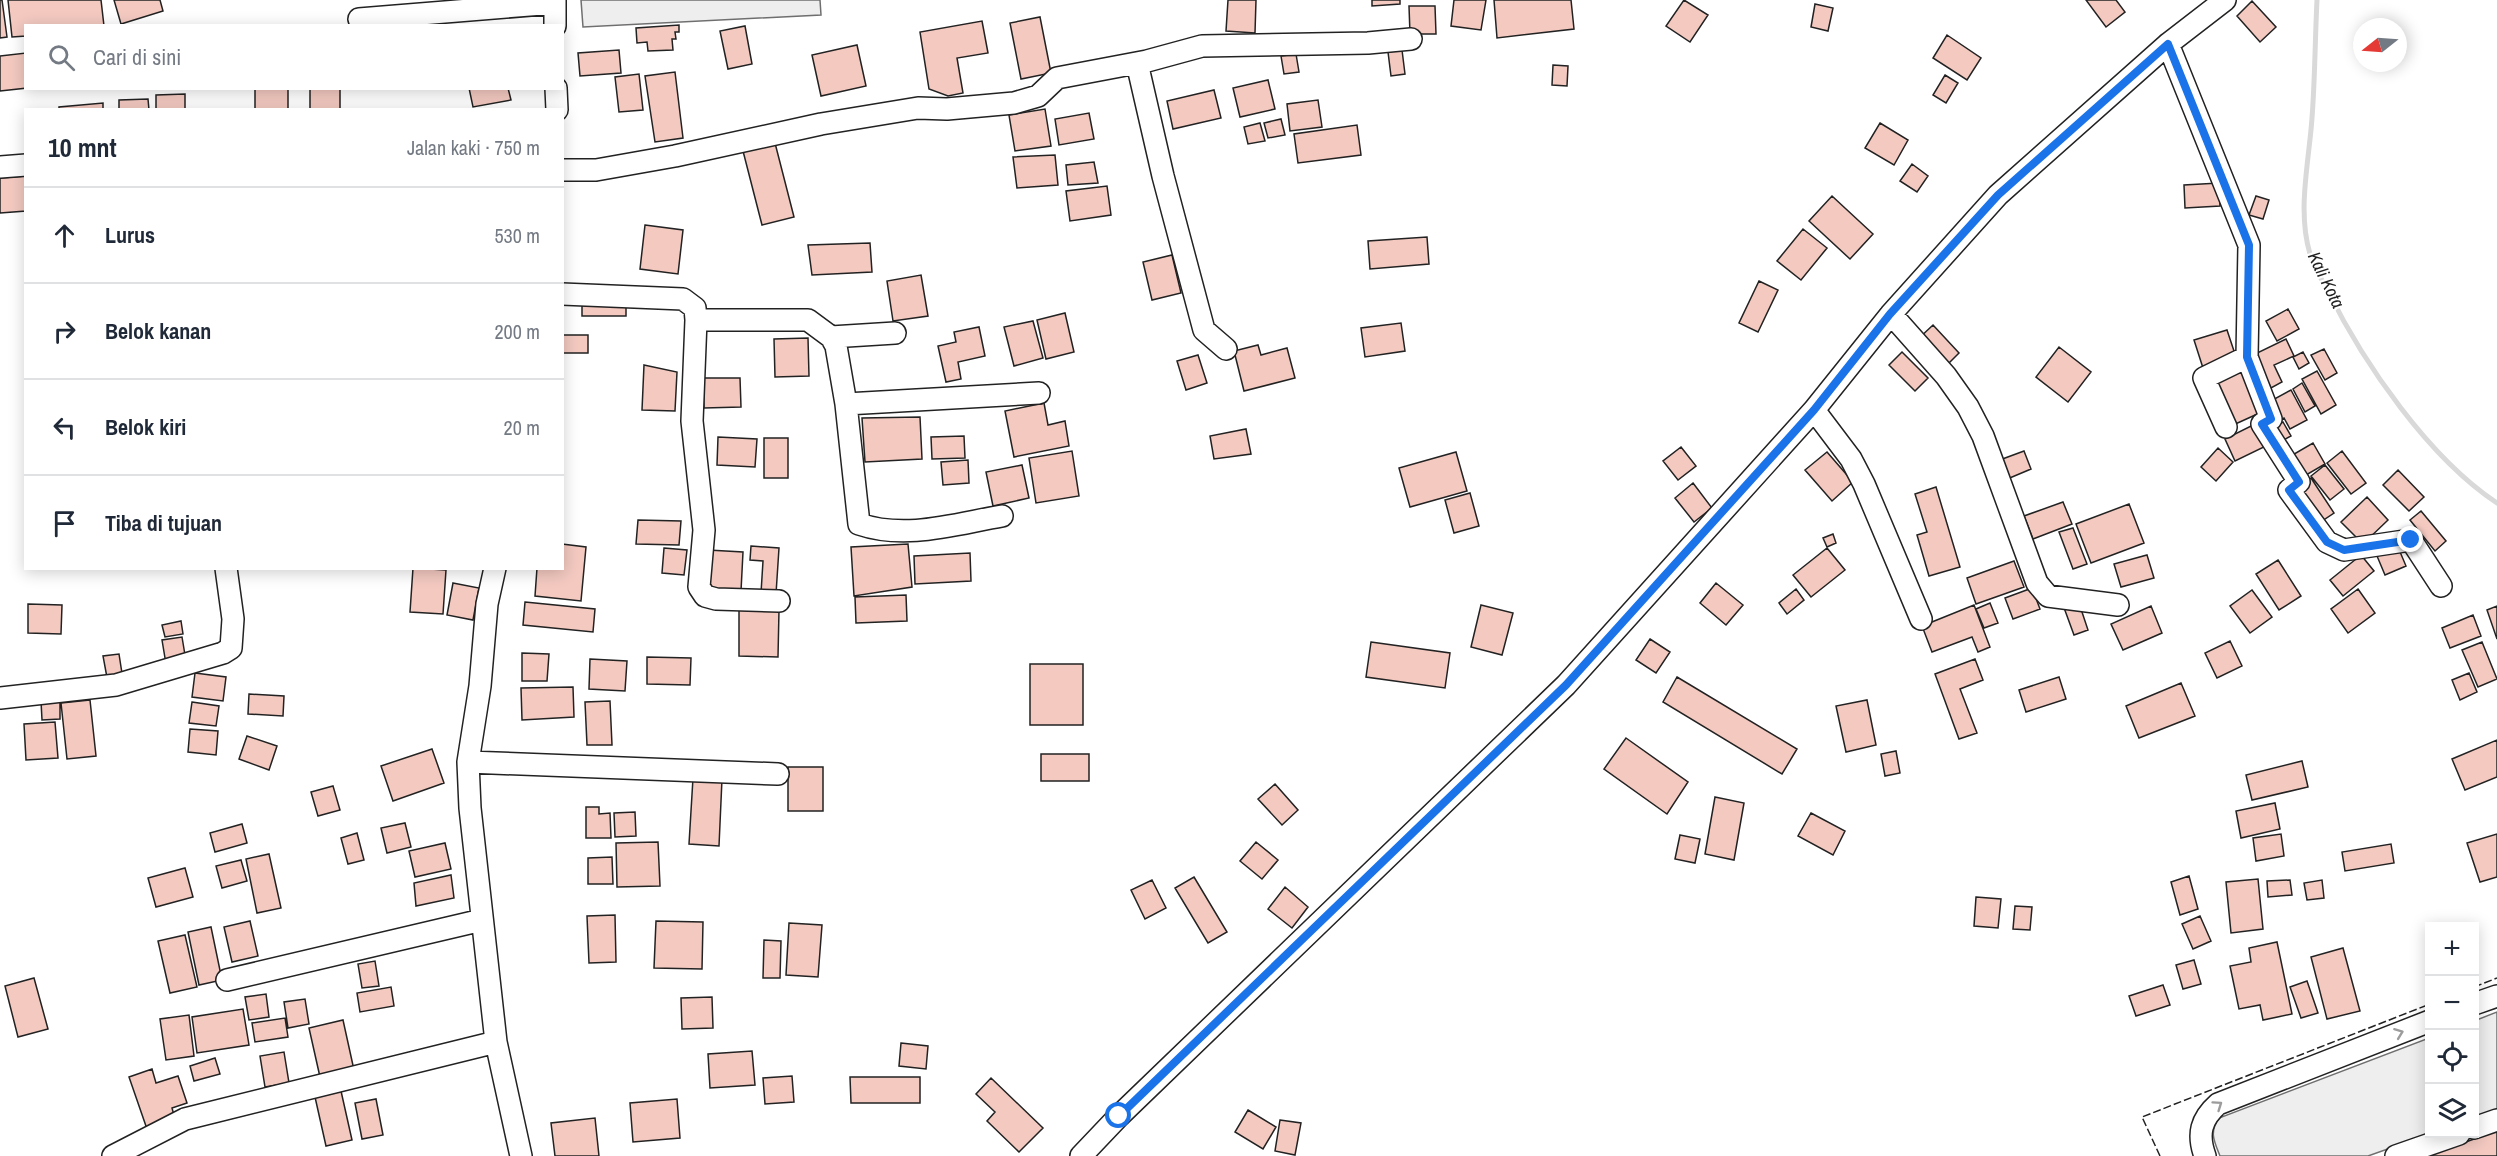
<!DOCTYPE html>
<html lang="id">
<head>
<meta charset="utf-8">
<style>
	body { margin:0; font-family:"Archivo Narrow",sans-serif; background:#f2f2f3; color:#1f2937 }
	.controls { position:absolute; right:18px; bottom:18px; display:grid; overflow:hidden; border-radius:0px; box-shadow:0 3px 15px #0003 }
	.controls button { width:54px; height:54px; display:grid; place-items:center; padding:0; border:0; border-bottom:2px solid #e0e1e3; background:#fff; color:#1f2937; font:30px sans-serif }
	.compass { position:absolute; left:2353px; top:18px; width:54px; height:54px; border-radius:50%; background:#fff; box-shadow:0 3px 15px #0003; rotate:253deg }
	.stop { position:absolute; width:18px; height:18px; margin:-14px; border:4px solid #1a73e8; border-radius:50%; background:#fff }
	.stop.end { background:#1a73e8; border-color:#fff; box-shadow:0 2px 6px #0008 }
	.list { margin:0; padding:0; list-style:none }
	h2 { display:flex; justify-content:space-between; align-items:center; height:78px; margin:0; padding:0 24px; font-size:26px }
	h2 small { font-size:20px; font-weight:400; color:#747a83 }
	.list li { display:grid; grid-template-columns:39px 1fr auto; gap:18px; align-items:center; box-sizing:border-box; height:96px; padding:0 24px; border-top:2px solid #e0e1e3 }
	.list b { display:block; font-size:22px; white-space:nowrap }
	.list em { font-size:20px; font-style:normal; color:#747a83 }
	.icon { flex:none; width:33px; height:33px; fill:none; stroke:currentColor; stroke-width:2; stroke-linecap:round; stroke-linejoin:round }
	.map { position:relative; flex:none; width:2497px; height:1156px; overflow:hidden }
	.search { position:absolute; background:#fff; box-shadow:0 3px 15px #0003; left:24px; top:24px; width:540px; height:66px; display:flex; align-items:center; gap:15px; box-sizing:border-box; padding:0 21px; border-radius:0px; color:#747a83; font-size:22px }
	.panel { position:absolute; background:#fff; box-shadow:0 3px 15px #0003; left:24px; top:108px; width:540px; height:462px; border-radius:0px }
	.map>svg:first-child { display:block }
	.green { fill:#eee; stroke:#6f6f6f; stroke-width:1.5 }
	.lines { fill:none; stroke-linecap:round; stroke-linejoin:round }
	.stream { stroke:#d9d9d9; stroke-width:5 }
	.building { fill:#f3c9c0; stroke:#222; stroke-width:1.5 }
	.minor-casing { stroke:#222; stroke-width:24 }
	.minor { stroke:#fff; stroke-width:21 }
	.fence { stroke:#222; stroke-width:1.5; stroke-dasharray:8 3; stroke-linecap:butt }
	.oneway { stroke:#9c9c9c }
	.route { stroke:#1a73e8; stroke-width:8 }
	.labels { text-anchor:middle; stroke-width:4.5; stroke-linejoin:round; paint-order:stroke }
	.water-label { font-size:18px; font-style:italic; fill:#222; stroke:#fff }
</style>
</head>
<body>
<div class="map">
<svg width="2497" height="1156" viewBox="0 0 2497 1156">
	<rect width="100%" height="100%" fill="#fff"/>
	<path class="green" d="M581,0H820L821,15L583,27Z
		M2497,1012V1109L2475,1117L2474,1021Z
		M2429,1038L2430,1134L2368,1156H2220C2214,1141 2209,1132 2219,1118Z"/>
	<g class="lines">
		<path class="stream" d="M2317,0C2315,39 2315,79 2312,118C2309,162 2297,211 2310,254C2313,267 2322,279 2328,291C2364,364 2429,458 2497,503"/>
	</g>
	<path class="building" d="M0,0H2L7,37L0,38Z
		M8,0H101L104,26H26V36L12,37Z
		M114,0H160L163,11L121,24Z
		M1228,0H1256L1255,33L1226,31Z
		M1372,0H1400V4L1372,6Z
		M1454,0H1486L1481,30L1451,26Z
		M1494,0H1571L1574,29L1497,38Z
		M1684,0L1708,15L1690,42L1666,26Z
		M2086,0H2116L2125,12L2106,27Z
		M2252,1L2276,27L2260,42L2237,16Z
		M1815,4L1833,8L1828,31L1811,27Z
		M1409,6H1435L1436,34H1410Z
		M1040,17L1051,73L1021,79L1010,23Z
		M982,21L988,53L957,58L963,93L948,96L929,89L920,32Z
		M679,25V32H675L676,39H672L673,50L648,51L647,42L637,43L636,28Z
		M745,26L752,64L728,69L720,31Z
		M1947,35L1981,58L1967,80L1933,58Z
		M857,45L866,86L821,96L812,55Z
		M619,50L621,73L580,76L578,53Z
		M1402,50L1405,74L1391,76L1388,52Z
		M26,53L27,88L0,91V56Z
		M1296,54L1299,72L1284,74L1281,56Z
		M1553,65L1568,66L1567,86L1552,85Z
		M675,72L683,138L655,142L645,76Z
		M639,74L643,110L619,112L615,77Z
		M1945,75L1958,83L1946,103L1933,95Z
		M1268,80L1275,109L1240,117L1233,88Z
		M255,88H288V110H255Z
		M310,88H340V110H310Z
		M469,88H508L511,100L473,107Z
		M1214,90L1221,118L1173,129L1167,101Z
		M185,94V110H156V95Z
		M148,99L149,110H119V100Z
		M1318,100L1322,127L1290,131L1287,104Z
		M103,103V110H59V107Z
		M1045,109L1051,146L1015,151L1009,115Z
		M1089,113L1094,139L1059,145L1055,119Z
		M1281,119L1285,135L1268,138L1264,123Z
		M1260,123L1265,141L1248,144L1244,127Z
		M1880,123L1908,140L1894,165L1865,148Z
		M1357,125L1361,155L1298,163L1294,134Z
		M775,143L794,217L762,225L743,151Z
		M1055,155L1058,185L1017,188L1013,157Z
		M1094,162L1098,183L1068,185L1066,165Z
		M1912,164L1928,176L1917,192L1900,181Z
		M26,176V211L0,213V178Z
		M2219,183L2220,206L2185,208L2184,185Z
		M1107,186L1111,215L1070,221L1066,191Z
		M1832,196L1873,234L1850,259L1809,221Z
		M2256,196L2269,200L2263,219L2249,215Z
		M645,225L683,230L678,274L640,269Z
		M1803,229L1827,248L1801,280L1777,261Z
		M1427,237L1429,264L1370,269L1368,241Z
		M870,243L872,272L812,275L808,245Z
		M1172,255L1181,293L1152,300L1143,262Z
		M921,275L928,316L893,321L887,281Z
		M1759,281L1778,290L1758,332L1739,323Z
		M582,299H626V316H582Z
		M2288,309L2299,329L2277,341L2266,321Z
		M1065,313L1074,352L1046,359L1037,320Z
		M1033,321L1043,358L1014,366L1004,327Z
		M1401,323L1405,351L1365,357L1361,328Z
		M1933,325L1959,353L1944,368L1917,340Z
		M979,327L985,356L958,362L961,379L946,382L938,346L956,342L954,332Z
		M2227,330L2236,357L2203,368L2194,340Z
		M562,335H588V353H562Z
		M808,338L809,376L775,377L774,339Z
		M2286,339L2294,356L2274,365L2282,382L2271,388L2255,354Z
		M1258,345L1261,355L1287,348L1295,378L1244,391L1234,351Z
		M2059,347L2091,372L2068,402L2036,377Z
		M2324,349L2337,373L2325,380L2311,355Z
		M1902,352L1928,378L1915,391L1889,365Z
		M2303,352L2309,363L2299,369L2293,357Z
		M1198,355L1207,383L1186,390L1177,361Z
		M644,365L677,372L675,411L642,410Z
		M2245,367L2264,411L2231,426L2211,382Z
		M2317,371L2336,405L2321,414L2302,379Z
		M703,378H740L741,407L704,408Z
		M2302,383L2315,406L2305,412L2293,389Z
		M2291,390L2307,420L2290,429L2284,418L2277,422L2267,403Z
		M1044,403L1048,425L1065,421L1069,446L1014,457L1005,411Z
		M920,417L922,459L865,462L862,418Z
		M2283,422L2291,436L2278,443L2270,429Z
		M2255,424L2266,446L2235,461L2225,439Z
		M1246,429L1251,454L1214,459L1210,436Z
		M964,436L965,458L932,459L931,437Z
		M718,437L757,439L755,467L717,465Z
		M764,438H788V478H764Z
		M2313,443L2325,464L2301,478L2289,457Z
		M1681,447L1696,466L1678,480L1663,461Z
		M2218,448L2233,462L2216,481L2201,467Z
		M1072,451L1079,496L1036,503L1029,458Z
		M2024,451L2031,469L2005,480L1997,461Z
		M2342,451L2366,483L2351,494L2327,463Z
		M1456,452L1467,491L1410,507L1399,468Z
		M1827,452L1853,482L1832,501L1805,470Z
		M968,460L969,483L943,485L941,462Z
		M1022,465L1029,498L993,506L986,472Z
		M2325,465L2344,489L2330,500L2311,476Z
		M2398,470L2424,497L2409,511L2383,485Z
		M2311,478L2334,513L2316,525L2293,490Z
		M1693,483L1712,508L1694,522L1675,498Z
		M1936,487L1960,567L1929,576L1917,535L1927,532L1915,494Z
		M1470,493L1479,526L1454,533L1445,500Z
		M2367,497L2388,520L2363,544L2341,522Z
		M2063,502L2072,524L2033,539L2024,516Z
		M2129,504L2144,543L2091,563L2076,524Z
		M2421,511L2446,541L2435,551L2410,520Z
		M638,520L681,521L679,545L636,544Z
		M2073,528L2087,564L2073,569L2059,532Z
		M1833,534L1836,543L1827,547L1823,538Z
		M562,544L586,547L581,601L535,596L537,568H562Z
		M908,544L912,587L854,596L851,547Z
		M751,546L779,548L776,594L761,593L763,561L750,560Z
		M2398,547L2406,566L2385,575L2377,556Z
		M664,548L687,550L684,575L662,573Z
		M1827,548L1845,570L1811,597L1793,575Z
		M708,550L743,552L741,591L706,589Z
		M970,553L971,581L915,584L914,556Z
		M2147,555L2154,578L2121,587L2114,564Z
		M2361,555L2374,571L2343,596L2330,580Z
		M2278,560L2301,596L2279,610L2256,574Z
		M2014,561L2024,587L1976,604L1967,578Z
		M413,568L446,570L443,614L410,612Z
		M453,583L479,588L473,620L447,615Z
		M1716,583L1743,605L1726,625L1700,603Z
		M2032,588L2040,609L2013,619L2005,598Z
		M1796,589L1804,600L1787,614L1779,603Z
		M2358,589L2375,613L2348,633L2331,609Z
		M2252,590L2272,617L2250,633L2230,606Z
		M906,595L907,621L856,623L855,597Z
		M2078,600L2088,630L2074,635L2063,605Z
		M525,602L595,609L593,632L523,625Z
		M1990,603L1998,623L1984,628L1976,609Z
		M28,604L62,605L61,634L28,633Z
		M1481,605L1513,613L1502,655L1471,647Z
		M1974,605L1990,647L1978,652L1972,637L1932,652L1922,626Z
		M2151,606L2162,633L2123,650L2111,624Z
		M2497,606V639L2487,610Z
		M739,609L779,610L778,657L739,656Z
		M2473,615L2481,636L2450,648L2442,628Z
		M181,621L183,634L165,637L162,625Z
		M182,637L186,661L166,664L162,640Z
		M1650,639L1670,652L1656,673L1636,660Z
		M2230,641L2242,666L2217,678L2205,653Z
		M1371,642L1450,653L1445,688L1366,677Z
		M2482,642L2497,679L2478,687L2462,650Z
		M522,653L549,654L547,681H522Z
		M119,654L123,680L108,683L103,656Z
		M647,657L691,658L690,685L647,684Z
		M590,659L627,661L625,691L589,689Z
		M1975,659L1983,680L1960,689L1977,733L1959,739L1935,674Z
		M1030,664H1083V725H1030Z
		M195,673L226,677L223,701L192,697Z
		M2469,673L2477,692L2460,700L2452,680Z
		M1677,677L1797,749L1782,774L1663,702Z
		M2059,677L2066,699L2026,712L2019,690Z
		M2181,683L2195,716L2139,738L2126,706Z
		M573,687L574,717L522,720L521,688Z
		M249,694L284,696L283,716L248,714Z
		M90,700L96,756L67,759L61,703Z
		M1867,700L1876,745L1846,752L1836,706Z
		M41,701H60V719L42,720Z
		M610,701L612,745H587L585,702Z
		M192,702L219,706L216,726L189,723Z
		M55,722L58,758L26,760L24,724Z
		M190,729L218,731L216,755L188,752Z
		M247,736L277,746L269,770L239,759Z
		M1626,738L1688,782L1667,814L1604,769Z
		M2497,740V777L2465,790L2452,759Z
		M432,749L444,783L393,801L381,766Z
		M1896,751L1900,773L1885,776L1881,754Z
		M1041,754H1089V781H1041Z
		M2302,761L2308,787L2252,800L2246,775Z
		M788,767H823V811H788Z
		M693,778L722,779L719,846L689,844Z
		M1275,784L1298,810L1282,825L1258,799Z
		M333,786L340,810L318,816L311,792Z
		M1715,797L1744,803L1734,860L1705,854Z
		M2275,803L2280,829L2241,838L2236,811Z
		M586,807H599V814L610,813L611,838H586Z
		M635,812L636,836L615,837L614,813Z
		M1811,813L1845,831L1833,855L1798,836Z
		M405,823L411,847L387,853L381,828Z
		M242,824L247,843L215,852L210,833Z
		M357,833L364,860L348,864L341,838Z
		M2281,834L2284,856L2256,861L2253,838Z
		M2497,834V877L2480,882L2467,843Z
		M1680,835L1700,839L1695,863L1675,859Z
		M658,842L660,886L617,887L616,843Z
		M1256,842L1278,860L1262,879L1240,861Z
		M445,843L451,869L415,877L409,851Z
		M2391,844L2394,863L2345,871L2342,852Z
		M269,854L281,908L257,913L246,859Z
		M612,857L613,884H588V858Z
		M241,860L247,881L222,888L216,866Z
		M185,868L193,897L156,907L148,878Z
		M451,875L454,898L416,906L414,883Z
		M2189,876L2198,909L2180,915L2171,882Z
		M1194,877L1227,932L1208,943L1175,888Z
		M2258,879L2263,929L2231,933L2226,882Z
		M1152,880L1166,908L1145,919L1131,890Z
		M2290,880L2292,895L2268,897L2267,881Z
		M2322,880L2324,898L2307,900L2304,883Z
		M1285,887L1308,907L1292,928L1268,909Z
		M1976,897L2001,899L1998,928L1974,926Z
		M2015,906L2032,907L2030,930L2013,929Z
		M615,915L616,962L589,963L587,916Z
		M2200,916L2211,941L2193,949L2182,924Z
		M250,921L258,956L232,962L224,927Z
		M656,921L703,922L702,969L654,968Z
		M789,923L822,925L818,977L786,975Z
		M211,927L222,980L199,985L188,932Z
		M185,935L197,987L170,993L158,941Z
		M764,940L781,941L780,978H763Z
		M2277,942L2292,1014L2263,1020L2260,1005L2239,1009L2230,966L2251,962L2249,948Z
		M2343,948L2360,1011L2327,1019L2311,957Z
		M2194,960L2201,984L2183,989L2176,965Z
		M375,961L379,986L362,988L358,964Z
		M34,978L48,1029L18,1037L5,986Z
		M2307,981L2318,1013L2301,1018L2290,987Z
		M2163,985L2170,1005L2136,1016L2129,996Z
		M391,987L394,1006L360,1012L357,993Z
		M266,994L269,1017L249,1020L245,997Z
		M712,997L713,1028L682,1029L681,998Z
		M305,999L309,1024L288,1028L284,1002Z
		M243,1009L249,1045L197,1053L192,1017Z
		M189,1015L194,1056L166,1060L160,1019Z
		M285,1018L288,1037L255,1042L252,1023Z
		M343,1020L354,1070L320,1077L309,1028Z
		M901,1043L928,1046L926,1069L899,1066Z
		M752,1051L755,1085L710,1088L708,1054Z
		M284,1052L289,1083L265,1087L260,1056Z
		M215,1058L220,1074L194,1081L190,1066Z
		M152,1069L156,1083L178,1076L187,1103L172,1108L175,1119L147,1129L129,1077Z
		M792,1076L794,1102L765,1104L763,1078Z
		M850,1077H920V1103H851Z
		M991,1078L1043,1128L1019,1152L987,1121L995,1112L976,1094Z
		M341,1091L352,1140L326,1146L315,1097Z
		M376,1099L383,1135L362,1139L355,1103Z
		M677,1099L680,1138L633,1142L630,1103Z
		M1248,1110L1276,1127L1263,1149L1235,1132Z
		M595,1118L599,1156H555L551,1123Z
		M1280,1120L1301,1123L1295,1155L1275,1151Z
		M2497,1131V1156H2426Z"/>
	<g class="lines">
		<g class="minor-casing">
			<path id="minor" d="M555,0V26
				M359,19L555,3
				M2168,44L2249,245L2247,357L2204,378L2226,427
				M1137,63L1163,176L1204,330L1226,349
				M556,88L557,110
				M0,167L26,165
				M562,170H596L675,156L821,124L918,108L947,109L1014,103L1038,96L1057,78L1147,61L1202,46L1368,43L1411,39
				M562,294L683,299L695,308L696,320H808L831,337L836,346L846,404
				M1891,314L1946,376L1968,407L1983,436L2037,583L2048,596L2118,605
				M696,320L692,421L704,530L699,587L705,596L716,599L779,601
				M831,337L895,333
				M2247,357L2271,419L2262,424L2299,482L2289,490L2327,542L2344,550L2411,540L2441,586
				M1814,410L1851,459L1864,484L1921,619
				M1002,516C955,524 906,540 859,524L846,404L1039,393
				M495,568L487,604L480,686L468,762L470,808L496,1042L521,1156
				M0,698L116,685L223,653L231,648L233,619L226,568
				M468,762L778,774
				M227,980L482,920
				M2474,1004L2497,996
				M2474,1128L2497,1120
				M113,1156L185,1119L496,1042
				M1081,1156L1119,1116L1566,685L1814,410L1891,314L1998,195L2168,44L2225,0
				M2205,1156C2197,1134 2201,1119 2218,1104L2430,1021
				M2396,1156L2459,1134"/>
		</g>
		<use href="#minor" class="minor"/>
		<path class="fence" d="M2474,987L2497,978
			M2160,1156L2142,1117L2430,1004"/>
	</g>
	<defs><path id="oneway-chevron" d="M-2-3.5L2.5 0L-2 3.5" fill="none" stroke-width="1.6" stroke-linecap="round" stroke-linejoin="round" transform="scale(1.5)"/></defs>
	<g class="oneway">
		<use href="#oneway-chevron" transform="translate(2399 1033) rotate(-21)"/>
		<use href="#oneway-chevron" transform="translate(2218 1105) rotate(-35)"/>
	</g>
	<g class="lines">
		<path class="route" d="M1119,1116L1566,685L1814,410L1890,314L1998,195L2168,44L2249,245L2247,357L2271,419L2262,424L2299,482L2289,490L2327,542L2344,550L2411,540"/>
	</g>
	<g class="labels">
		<g class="water-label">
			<text transform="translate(2326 280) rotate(64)" y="6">Kali Kota</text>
		</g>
	</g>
</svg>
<div class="controls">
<button>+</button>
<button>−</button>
<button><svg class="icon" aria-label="locate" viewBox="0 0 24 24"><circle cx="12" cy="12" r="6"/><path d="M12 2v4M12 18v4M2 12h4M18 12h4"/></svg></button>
<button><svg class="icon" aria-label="layers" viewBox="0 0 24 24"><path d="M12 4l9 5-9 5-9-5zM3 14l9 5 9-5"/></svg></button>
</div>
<svg class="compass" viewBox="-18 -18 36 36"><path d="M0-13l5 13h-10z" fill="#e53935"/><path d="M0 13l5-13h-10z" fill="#747a83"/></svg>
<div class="stop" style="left:1119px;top:1116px"></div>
<div class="stop end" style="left:2411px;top:540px"></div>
<div class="search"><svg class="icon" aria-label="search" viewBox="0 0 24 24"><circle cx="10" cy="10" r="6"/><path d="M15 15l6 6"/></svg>Cari di sini</div>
<section class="panel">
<h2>10 mnt<small>Jalan kaki · 750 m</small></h2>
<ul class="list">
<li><svg class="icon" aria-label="ahead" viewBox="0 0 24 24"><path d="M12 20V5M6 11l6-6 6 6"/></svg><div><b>Lurus</b></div><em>530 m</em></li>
<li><svg class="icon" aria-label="right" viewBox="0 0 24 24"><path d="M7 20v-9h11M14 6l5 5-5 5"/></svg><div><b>Belok kanan</b></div><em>200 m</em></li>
<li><svg class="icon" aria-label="left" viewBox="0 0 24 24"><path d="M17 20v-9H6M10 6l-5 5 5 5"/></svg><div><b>Belok kiri</b></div><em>20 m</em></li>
<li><svg class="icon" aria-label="arrive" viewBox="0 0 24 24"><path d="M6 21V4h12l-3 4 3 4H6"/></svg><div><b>Tiba di tujuan</b></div></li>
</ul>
</section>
</div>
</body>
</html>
